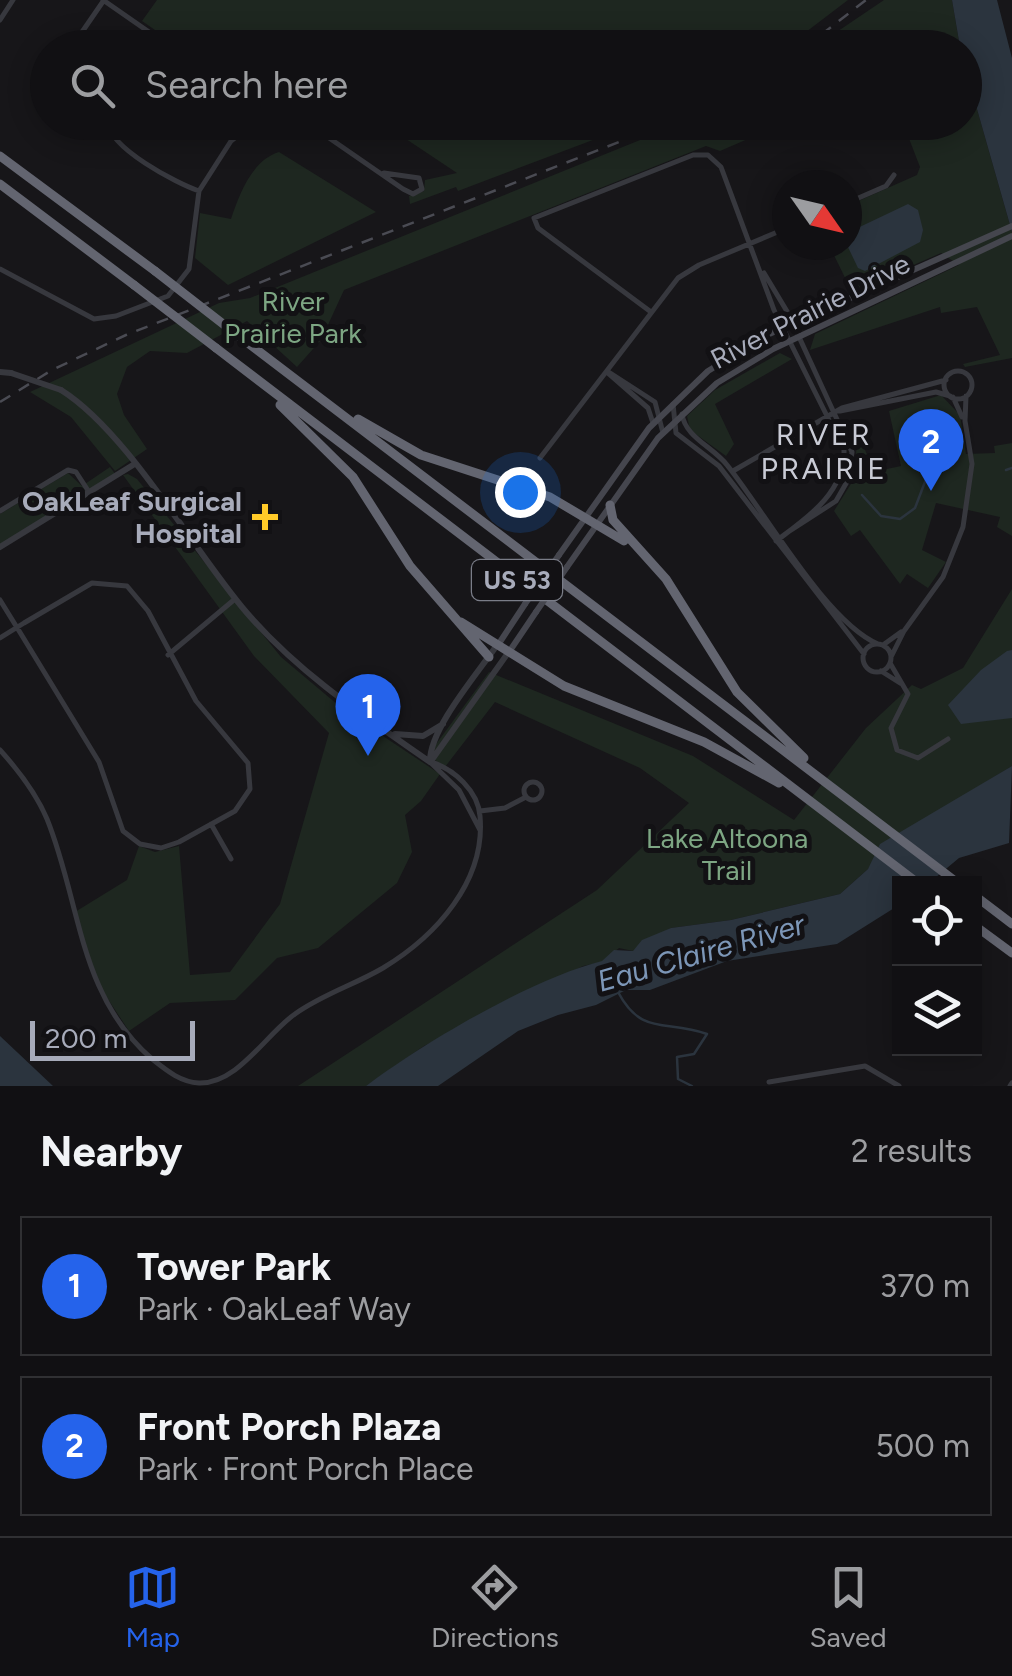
<!DOCTYPE html>
<html lang="en">
<head>
<meta charset="utf-8">
<style>
	body { margin:0; font-family:Figtree,sans-serif; background:#1a191c; color:#f1f3f6 }
	.controls { position:absolute; right:30px; bottom:30px; display:grid; overflow:hidden; border-radius:0px; box-shadow:0 5px 25px #0003 }
	.controls button { width:90px; height:90px; display:grid; place-items:center; padding:0; border:0; border-bottom:2px solid #303033; background:#111013; color:#f1f3f6; font:50px sans-serif }
	.compass { position:absolute; left:772px; top:170px; width:90px; height:90px; border-radius:50%; background:#111013; box-shadow:0 5px 25px #0003; rotate:124deg }
	.scale { position:absolute; left:30px; bottom:25px; width:165px; box-sizing:border-box; padding-left:10px; border:5px solid #a7abba; border-top:0; font-size:28px; line-height:35px; white-space:nowrap; color:#a7abba; -webkit-text-stroke:8px #121114; paint-order:stroke }
	.you { position:absolute; left:520px; top:492px; width:35px; height:35px; margin:-25px; border:8px solid #fff; border-radius:50%; background:#1a73e8; box-shadow:0 0 0 15px #1a73e833 }
	.badge { display:grid; place-items:center; width:65px; height:65px; border-radius:50%; background:#2563eb; color:#fff; font-size:32px; font-weight:700 }
	.pin { position:absolute; translate:-50% -82px; filter:drop-shadow(0 2px 5px #0008) }
	.pin::after { content:''; position:absolute; top:52px; width:35px; height:30px; background:inherit; clip-path:polygon(0 0,100% 0,50% 100%) }
	.list { margin:0; padding:0; list-style:none }
	h2 { display:flex; justify-content:space-between; align-items:center; height:130px; margin:0; padding:0 40px; font-size:42px }
	h2 small { font-size:32px; font-weight:400; color:#9c9da0 }
	.list li { display:grid; grid-template-columns:65px 1fr auto; gap:30px; align-items:center; box-sizing:border-box; height:140px; margin:0 20px 20px; padding:0 20px; border:2px solid #303033; border-radius:0px }
	.list b { display:block; font-size:38px; white-space:nowrap }
	.list p { margin:0; font-size:32px; white-space:nowrap; color:#9c9da0 }
	.list em { font-size:32px; font-style:normal; color:#9c9da0 }
	.icon { flex:none; width:55px; height:55px; fill:none; stroke:currentColor; stroke-width:2; stroke-linecap:round; stroke-linejoin:round }
	.map { position:relative; flex:none; width:1012px; height:1086px; overflow:hidden }
	.search { position:absolute; background:#111013; box-shadow:0 5px 25px #0003; left:30px; right:30px; top:30px; height:110px; display:flex; align-items:center; gap:25px; box-sizing:border-box; padding:0 35px; border-radius:55px; color:#9c9da0; font-size:38px }
	.sheet { height:450px; background:#111013 }
	nav { display:flex; justify-content:space-around; align-items:center; box-sizing:border-box; height:140px; border-top:2px solid #303033; background:#111013; font-size:28px; color:#9c9da0 }
	nav a { display:grid; justify-items:center; gap:5px }
	nav .on { color:#2563eb }
	.map>svg:first-child { display:block }
	.green { fill:#1e2720 }
	.water { fill:#2b343e }
	.lines { fill:none; stroke-linecap:round; stroke-linejoin:round }
	.stream { stroke:#2b343e; stroke-width:2.5 }
	.minor { stroke:#37383e; stroke-width:5 }
	.tertiary { stroke:#37383e; stroke-width:6 }
	.secondary { stroke:#45464e; stroke-width:6 }
	.motorway { stroke:#636570; stroke-width:9 }
	.rail { stroke:#4a4b53; stroke-width:2.5; stroke-dasharray:12 10; stroke-linecap:butt }
	.tertiary-bridge { stroke:#37383e; stroke-width:6 }
	.secondary-bridge { stroke:#45464e; stroke-width:6 }
	.motorway-bridge { stroke:#636570; stroke-width:9 }
	.poi-dot { fill:#ffca28; stroke:#121114; stroke-width:4 }
	.labels { text-anchor:middle; stroke-width:10; stroke-linejoin:round; paint-order:stroke }
	.shield { fill:#121114; stroke:#7a7d88; stroke-width:2.5 }
	.shield-label { font-size:25px; font-weight:bold; fill:#a7abba }
	.park-label { font-size:28px; fill:#7da683; stroke:#121114 }
	.street-label { font-size:28px; fill:#a7abba; stroke:#121114 }
	.poi-label { font-size:28px; font-weight:bold; fill:#a7abba; stroke:#121114; text-anchor:end }
	.neighbourhood-label { font-size:30px; letter-spacing:2.5px; fill:#c9cbd5; stroke:#121114 }
	.water-label { font-size:30px; font-style:italic; fill:#7c96b7; stroke:#121114 }
</style>
</head>
<body>
<div class="map">
<svg width="1012" height="1086" viewBox="0 0 1012 1086">
	<rect width="100%" height="100%" fill="#171619"/>
	<path class="green" d="M157,0H848L785,48H181L142,21Z
		M884,0H952L960,47L813,48Z
		M965,67L1012,232V358L965,367L963,364L1000,355L977,307L941,313L940,307L810,350L815,334L959,265L941,253L852,292L829,245H847V206L917,175L920,167L903,123L964,122Z
		M382,123H638L458,191L456,187L410,204L409,196L424,191L425,180L457,173Z
		M682,123H785L720,151L706,146L344,290L321,340L297,367L247,321L187,353L150,351L127,367L117,394L124,415L147,449L115,471L71,417L30,392L219,303L250,298Z
		M279,152L376,212L228,285L195,258L200,213L231,219C239,195 252,160 279,152Z
		M780,353L792,359L715,404L734,444L726,456L690,430L687,416L715,390Z
		M941,395L960,415L966,454L995,453L994,446L1012,443V536L997,527L1000,517L936,503L922,550L946,562L928,588L907,574L900,584L860,530L851,536L834,511L854,479L857,442L862,441L873,472L901,466L889,411Z
		M110,467L116,475L0,550V514L68,473L82,486Z
		M128,474L137,479L281,657L344,710L440,774L421,801L405,815L412,852L397,883L318,948L277,958L235,1000L170,1003L129,1031L98,984L75,912L127,880L139,846L155,852L179,846L190,975L230,972L280,904L329,733L254,656L123,475Z
		M1012,589V766L886,843L868,869L840,894L731,920L671,928L633,951L619,948L602,962L583,966L424,1046L366,1086H298L597,890L689,803L640,768L495,702L445,767L428,755L489,672L693,756L794,820L866,728L912,685L921,689L963,668Z"/>
	<path class="water" d="M952,0H997L1012,58V232L965,67L964,48L960,47Z
		M908,204L918,210L923,230L920,242L865,271L858,268L847,245V233Z
		M1007,651L1012,650V718L961,724L948,705L981,670Z
		M1012,766L1009,843L959,858L929,883L900,884L899,905L837,944L727,961L650,990H626L596,1005L558,1015L518,1031L438,1086H366C425,1042 531,979 602,961L614,950L633,951L642,940L671,928L731,920L840,894L868,869L880,844Z
		M0,1036L53,1086H0Z"/>
	<g class="lines">
		<path class="stream" d="M1006,470L1012,468
			M862,495L881,516L900,519L915,508L928,474L941,469
			M618,992C642,1037 666,1019 707,1034L694,1054L677,1057L678,1079L692,1086"/>
		<path class="minor" d="M103,0L172,48
			M0,20L13,0
			M71,48L104,0
			M108,122C109,148 176,183 199,191
			M306,122L403,189L413,194L422,189L419,178L384,173
			M847,203L886,186L894,175
			M0,269L94,319L116,316L168,296L189,269L199,191L231,141L255,122
			M764,273L788,313L852,452L848,480L836,501L785,534
			M651,312L538,228L534,218L693,155H708L721,167L774,310L844,450C845,493 807,518 776,541
			M607,371L655,402L663,433
			M944 385a14 14 0 1 1 28 0a14 14 0 1 1-28 0Z
			M608,373L648,408L653,423
			M953,397L962,417
			M673,404L676,433L719,466L864,654
			M840,411L936,392L950,396
			M682,414C685,437 713,447 727,465C765,512 826,622 878,644
			M540,458L678,278L699,265L787,228
			M733,471L842,408L946,380
			M0,511L68,470L76,472L89,492
			M0,600L21,634L99,762L123,831L140,844L161,848L179,842L235,811L250,789L248,763L196,701L148,611L127,586L92,583L24,623L0,638
			M863 658a14 14 0 1 1 28 0a14 14 0 1 1-28 0Z
			M883,645L901,632
			M168,655L235,599
			M891,657L904,631L943,577L963,527L972,464L965,421L966,396
			M890,663L908,694L891,728L897,750L918,758L948,739
			M881,671L900,683
			M0,750C19,771 36,793 47,819C81,903 78,995 152,1059C166,1070 180,1082 199,1083C238,1084 266,1034 295,1014C323,994 354,985 383,968C436,936 486,881 480,816C478,791 454,769 431,762
			M431,763L459,790L480,830
			M524 791a9 9 0 1 1 18 0a9 9 0 1 1-18 0Z
			M480,811L505,808L526,797
			M211,824L231,859
			M769,1082L865,1066L899,1086
			M1010,1086L1012,1083"/>
		<path class="tertiary" d="M0,372L11,373
			M61,390C128,432 193,550 247,613C300,674 364,716 430,762
			M0,547L133,465
			M395,734L423,736L443,724
			M430,761C430,728 478,673 497,645
			M431,761L508,653"/>
		<path class="secondary" d="M559,555L649,428L708,371L767,335L1012,226
			M567,567L658,438L717,383L773,349L1012,236
			M498,645L525,604
			M509,652L536,612"/>
		<path class="motorway" d="M0,156L155,271
			M0,184L134,285
			M236,334L959,884
			M216,348L919,884
			M280,405L353,477L410,566L489,657
			M358,419L421,455L550,497L624,541
			M610,505L613,520L666,579L737,692L804,758
			M461,622L564,686L704,742L779,783
			M974,895L1012,924
			M974,925L1012,953"/>
		<path class="rail" d="M804,48L866,0
			M0,402L52,370L126,335L670,122"/>
		<path class="tertiary-bridge" d="M11,373L61,390"/>
		<path class="secondary-bridge" d="M525,604L559,555
			M536,612L567,567"/>
		<path class="motorway-bridge" d="M155,271L236,334
			M134,285L216,348"/>
	</g>
	<path class="poi-dot" d="M260 502h10v10h10v10h-10v10h-10v-10h-10v-10h10z"/>
	<g class="labels">
		<rect class="shield" x="472" y="560" width="90" height="40" rx="8"/>
		<g class="shield-label">
			<text x="517" y="589">US 53</text>
		</g>
		<g class="park-label">
			<text x="293" y="311">River<tspan x="293" dy="32">Prairie Park</tspan></text>
			<text x="727" y="848">Lake Altoona<tspan x="727" dy="32">Trail</tspan></text>
		</g>
		<g class="street-label">
			<text transform="translate(810 311) rotate(-27)" y="10">River Prairie Drive</text>
		</g>
		<g class="poi-label">
			<text x="242" y="511">OakLeaf Surgical<tspan x="242" dy="32">Hospital</tspan></text>
		</g>
		<g class="neighbourhood-label">
			<text x="824" y="445">RIVER<tspan x="824" dy="34">PRAIRIE</tspan></text>
		</g>
		<g class="water-label">
			<text transform="translate(701 953) rotate(-16)" y="10">Eau Claire River</text>
		</g>
	</g>
</svg>
<div class="controls">
<button><svg class="icon" aria-label="locate" viewBox="0 0 24 24"><circle cx="12" cy="12" r="6"/><path d="M12 2v4M12 18v4M2 12h4M18 12h4"/></svg></button>
<button><svg class="icon" aria-label="layers" viewBox="0 0 24 24"><path d="M12 4l9 5-9 5-9-5zM3 14l9 5 9-5"/></svg></button>
</div>
<svg class="compass" viewBox="-18 -18 36 36"><path d="M0-13l5 13h-10z" fill="#e53935"/><path d="M0 13l5-13h-10z" fill="#9c9da0"/></svg>
<div class="scale">200 m</div>
<div class="you"></div>
<div class="pin badge" style="left:368px;top:756px">1</div>
<div class="pin badge" style="left:931px;top:491px">2</div>
<div class="search"><svg class="icon" aria-label="search" viewBox="0 0 24 24"><circle cx="10" cy="10" r="6"/><path d="M15 15l6 6"/></svg>Search here</div>
</div>
<section class="sheet">
<h2>Nearby<small>2 results</small></h2>
<ul class="list">
<li><span class="badge">1</span><div><b>Tower Park</b><p>Park · OakLeaf Way</p></div><em>370 m</em></li>
<li><span class="badge">2</span><div><b>Front Porch Plaza</b><p>Park · Front Porch Place</p></div><em>500 m</em></li>
</ul>
</section>
<nav>
<a class="on"><svg class="icon" aria-label="map" viewBox="0 0 24 24"><path d="M3 6l6-2 6 2 6-2v14l-6 2-6-2-6 2zM9 4v14M15 6v14"/></svg>Map</a>
<a><svg class="icon" aria-label="directions" viewBox="0 0 24 24"><path d="M12 3l9 9-9 9-9-9zM9 14v-3h6M13 9l2 2-2 2"/></svg>Directions</a>
<a><svg class="icon" aria-label="saved" viewBox="0 0 24 24"><path d="M7 4h10v16l-5-4-5 4z"/></svg>Saved</a>
</nav>
</body>
</html>
